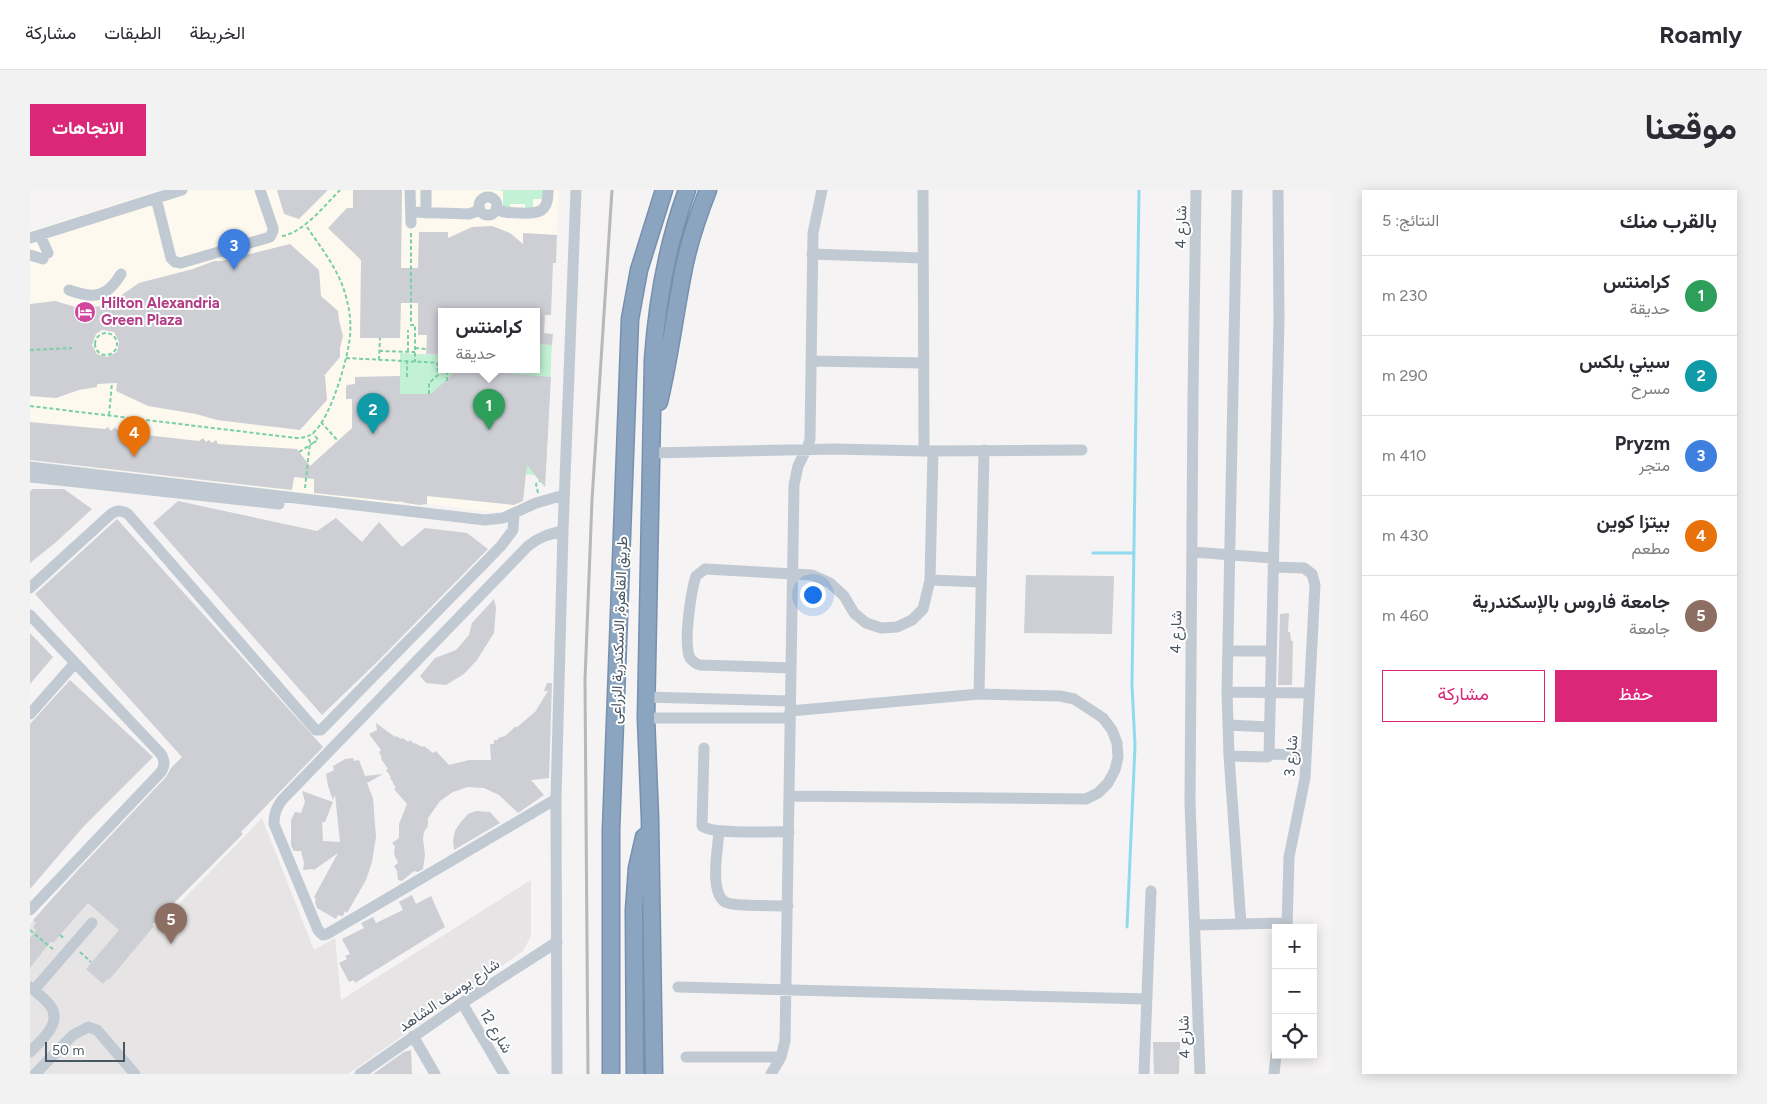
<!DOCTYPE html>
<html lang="ar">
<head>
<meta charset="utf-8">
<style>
	body { margin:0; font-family:Figtree,Vazirmatn,sans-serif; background:#f2f2f3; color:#2b2b33; direction:rtl }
	.controls { position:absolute; right:15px; bottom:15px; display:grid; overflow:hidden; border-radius:0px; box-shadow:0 2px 12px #0003 }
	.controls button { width:45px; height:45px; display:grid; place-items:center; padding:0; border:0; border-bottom:1px solid #e1e1e2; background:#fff; color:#2b2b33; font:25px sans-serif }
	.scale { position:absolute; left:15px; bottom:12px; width:80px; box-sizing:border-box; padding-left:5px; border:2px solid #4a5661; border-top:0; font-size:14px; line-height:18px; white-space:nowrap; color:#4a5661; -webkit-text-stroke:4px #fff; paint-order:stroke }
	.you { position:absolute; left:782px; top:404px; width:18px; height:18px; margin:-12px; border:4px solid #fff; border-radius:50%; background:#1a73e8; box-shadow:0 0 0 8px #1a73e833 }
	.badge { display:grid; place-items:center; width:32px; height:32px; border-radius:50%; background:#db2777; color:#fff; font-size:16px; font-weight:700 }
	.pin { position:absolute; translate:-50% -41px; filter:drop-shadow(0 1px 2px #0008) }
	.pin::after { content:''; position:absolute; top:26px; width:18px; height:15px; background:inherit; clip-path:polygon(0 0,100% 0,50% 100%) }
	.popup { position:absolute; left:408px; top:118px; width:102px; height:65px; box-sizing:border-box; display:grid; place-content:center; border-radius:0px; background:#fff; filter:drop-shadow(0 1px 4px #0005); font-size:16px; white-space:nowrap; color:#7c7c81 }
	.popup b { font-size:19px; color:#2b2b33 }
	.popup::after { content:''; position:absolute; left:50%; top:100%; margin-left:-10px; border:10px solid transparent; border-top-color:#fff }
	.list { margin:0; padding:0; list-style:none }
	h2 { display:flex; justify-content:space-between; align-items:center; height:65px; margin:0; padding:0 20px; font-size:21px }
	h2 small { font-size:16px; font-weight:400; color:#7c7c81 }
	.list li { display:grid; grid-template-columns:32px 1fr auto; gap:15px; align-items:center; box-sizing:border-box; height:80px; padding:0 20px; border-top:1px solid #e1e1e2 }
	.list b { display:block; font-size:19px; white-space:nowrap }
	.list p { margin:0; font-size:16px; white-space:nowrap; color:#7c7c81 }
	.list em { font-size:16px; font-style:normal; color:#7c7c81 }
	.actions { display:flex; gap:10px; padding:15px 20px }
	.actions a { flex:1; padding:11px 0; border:1px solid #db2777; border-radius:0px; text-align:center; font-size:18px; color:#db2777 }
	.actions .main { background:#db2777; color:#fff }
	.icon { flex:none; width:28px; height:28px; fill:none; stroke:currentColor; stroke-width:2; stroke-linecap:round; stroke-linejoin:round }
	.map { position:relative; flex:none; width:1302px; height:884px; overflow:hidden; direction:ltr; border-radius:0px }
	header { display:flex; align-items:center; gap:30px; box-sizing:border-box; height:70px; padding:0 25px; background:#fff; border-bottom:1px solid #e1e1e2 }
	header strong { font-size:24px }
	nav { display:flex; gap:28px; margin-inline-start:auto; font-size:18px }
	.intro { display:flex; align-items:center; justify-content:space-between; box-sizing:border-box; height:120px; padding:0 30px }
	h1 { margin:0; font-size:35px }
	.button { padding:12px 22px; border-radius:0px; background:#db2777; color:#fff; font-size:18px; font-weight:700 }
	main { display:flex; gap:30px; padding:0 30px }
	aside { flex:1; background:#fff; border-radius:0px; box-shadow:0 2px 12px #0003 }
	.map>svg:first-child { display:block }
	.commercial { fill:#fdf9ef; fill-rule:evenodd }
	.education { fill:#e6e4e5 }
	.green { fill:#c3f1d5 }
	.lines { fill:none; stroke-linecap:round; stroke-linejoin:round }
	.stream { stroke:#90daee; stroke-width:3 }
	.building { fill:#cdcfd5; fill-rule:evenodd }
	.highway-casing { stroke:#7690ad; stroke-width:19 }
	.path { stroke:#7ad0a6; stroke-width:2; stroke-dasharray:4 2.5; stroke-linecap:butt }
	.minor { stroke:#c1cad2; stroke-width:11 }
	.highway { stroke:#8ba5c1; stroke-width:16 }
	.rail { stroke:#b5b8bd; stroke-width:3 }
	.path-bridge { stroke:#7ad0a6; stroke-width:2; stroke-dasharray:4 2.5; stroke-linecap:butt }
	.labels { text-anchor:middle; stroke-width:4; stroke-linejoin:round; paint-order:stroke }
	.street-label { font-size:15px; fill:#4a5661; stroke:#fff }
	.hotel-label { font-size:15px; font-weight:bold; fill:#b23c85; stroke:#fff; text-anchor:start }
</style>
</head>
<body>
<header>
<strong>Roamly</strong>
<nav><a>الخريطة</a><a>الطبقات</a><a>مشاركة</a></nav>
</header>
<div class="intro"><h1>موقعنا</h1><a class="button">الاتجاهات</a></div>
<main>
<aside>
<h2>بالقرب منك<small>النتائج: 5</small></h2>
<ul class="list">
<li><span class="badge" style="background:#2e9e5b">1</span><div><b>كرامنتس</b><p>حديقة</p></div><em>230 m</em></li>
<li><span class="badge" style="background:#0f9aa8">2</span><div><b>سيني بلكس</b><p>مسرح</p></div><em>290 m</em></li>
<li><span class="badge" style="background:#3f7fe0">3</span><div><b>Pryzm</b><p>متجر</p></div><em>410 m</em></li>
<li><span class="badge" style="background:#e8710a">4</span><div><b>بيتزا كوين</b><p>مطعم</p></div><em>430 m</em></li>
<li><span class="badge" style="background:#8d6e63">5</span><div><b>جامعة فاروس بالإسكندرية</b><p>جامعة</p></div><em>460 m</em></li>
</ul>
<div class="actions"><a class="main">حفظ</a><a>مشاركة</a></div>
</aside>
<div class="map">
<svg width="1302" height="884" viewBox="0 0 1302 884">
	<rect width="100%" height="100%" fill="#f5f3f3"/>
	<path class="commercial" d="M131,0H529L526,73H523L521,125H515L514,143L523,144L515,297L505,285L496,284L493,316L474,322H464L397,314L385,316L370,312L369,315L185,292L180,295L178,292L174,294L172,291L168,294L166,290L89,281L85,283L83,280L79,283L77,280L73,282L71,279L0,270V41ZM412,121H506V179H412Z"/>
	<path class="education" d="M232,628L284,760L305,748L311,810L501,690V746L493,761L318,884H0V734L56,672L126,738Z"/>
	<path class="green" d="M466,0H514V9H503V18H495V14H480V18H473V1Z
		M507,154L522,155L515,297L504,285L400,276L370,204V163L411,165L412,179H506Z"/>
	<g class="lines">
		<path class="stream" d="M1063,363H1104
			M1097,737L1105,556L1102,495L1109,0"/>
	</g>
	<path class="building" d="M247,0H298L269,29L254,24Z
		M323,0H372L371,78H388L389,42H418V48L442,37L462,36L480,43L493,54V43L527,45L526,73H523L521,125H515L514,143L523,144L522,155L506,154V121H412V165L396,164L397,145H388V113H371L370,148H330L331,70L298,38L317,18H323Z
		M260,54L289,80L291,106L308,121L309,130L313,146L310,158V167L294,186H295L297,210L270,240L187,230L166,224L118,216L86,201L87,193L67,194V197L49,200L26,208L0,206V114L25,111L49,118L84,115L83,111L109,93L163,79L184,71H192ZM72,140L84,142L89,152L87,162L77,167L67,164L62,155L66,144Z
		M428,179L521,187L515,297L497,275L493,311L484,315L397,306V314L389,315L376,313L369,311V312L284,303V289L264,287L262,300L0,270V232L75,239L78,237L81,241L85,237L89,242L169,251L173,248L176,252L179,250L182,253L186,250L188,254L267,259L280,276L322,238V209H316V197L317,195L325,194V187L370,186V204H401Z
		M2,299H34L62,319L25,353L0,373V302Z
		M148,311L287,341L306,328L332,352L349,332L372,357L395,338L437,343L458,359L346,473L292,525L123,333Z
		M87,329L293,557L211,642L213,644L122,735L124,736L79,790L77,789L73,794L56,779L89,740L58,713L23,753L21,751L0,778V748L6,740L3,737L6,733L3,730L48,680L136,587L141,578L152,567L5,404Z
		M996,385L1084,386L1082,444L994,443Z
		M464,409L466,418L464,443L447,470L434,484L416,495L396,493L390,486L405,468L426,460L439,445L442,433Z
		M1259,423L1258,442H1260L1261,451H1263L1262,495H1248L1250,424Z
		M0,443L23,467L0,494Z
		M40,490L123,567L54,636L0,699V534Z
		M517,493H522L519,588L501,590L514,605L488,623L469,605L454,598L438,597L423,602L410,611L398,628V636L394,642L393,649L395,665L393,679L388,682L384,681L372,691L368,690L367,681L364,676L368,673L364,664L365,656L362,653L369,648V634L377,614L364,599L366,597L363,594V592L360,588L361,587L356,580L358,579L351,569L352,568L349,562L351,560L339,544L347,540L346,533L365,547L366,546L372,549L373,548L378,552L380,550L384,554L385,553L392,557L394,556L403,563L406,561L419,575L439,570H461L460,554H464V550H468V548L475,546L485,537H487L505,522L518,501H514Z
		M323,568L324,571L329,570L335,586L353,584L337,593L343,608L346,647L342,672L336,690L317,723L315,721L313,726L308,725L306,729L287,718L285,712L286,710L284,707L308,663L284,680L282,679L273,680L274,673L271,661H264L261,656V630L265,622L271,623L275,612L272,601L303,612L295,632H292L293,651L310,652L305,605L303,610L298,596L296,584L304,580L303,576L315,569Z
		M446,621L460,622L470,633L424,660L423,651L425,641L430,633L438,624Z
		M382,705L386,714L401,706L415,737L325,793L324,790L319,792L309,773L317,769L315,766L320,764L312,749L334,738L331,733L343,727L346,733L373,720L369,712Z
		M1123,852H1150L1149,884H1124Z
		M381,860L382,884H343L374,862Z"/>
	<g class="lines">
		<g class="highway-casing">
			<path id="highway" d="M629,212C639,171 644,129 652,88C657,58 667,28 678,0
				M581,884V640L600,129L609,80L634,0
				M605,884L604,720L607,678L614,647
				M624,884L620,628L616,528L623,170C627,112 637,55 657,0"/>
		</g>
		<path class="path" d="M381,43V135H385V172
			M252,46C273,43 295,15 310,0
			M65 154a11 11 0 1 1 22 0a11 11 0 1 1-22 0Z
			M385,158L396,159
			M0,160L42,158
			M349,161L385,162
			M378,162V140
			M316,168L412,173
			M349,170L350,148
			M475,179L508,182
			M377,187V172
			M417,191V179
			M399,204V193L408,185L407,173
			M0,216L266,248C273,248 279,247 284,242C301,227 318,168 320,146C321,134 320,122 317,111C311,82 291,58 275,34
			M79,225L82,193
			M291,232L308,251
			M283,253L288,250L283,243
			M275,298L280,252L278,247
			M508,303L506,294L510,291
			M0,740L25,761
			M30,745L35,749
			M50,762L61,772"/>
		<path class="minor" d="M380,0L381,33
			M893,0L894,261
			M1166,0L1163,205L1160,613L1170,884
			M1207,0L1197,502L1199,566L1211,734
			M449 16a9 9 0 1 1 18 0a9 9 0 1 1-18 0Z
			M126,8L141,68L145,72L151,73L240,47L243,41V38L230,0
			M466,19C474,23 482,23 490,23C509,24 519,22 518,0
			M381,22L439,24L450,20
			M396,23V0
			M10,45L18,63
			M0,48L152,0
			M782,64L892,68
			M0,65L13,69
			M39,100C63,109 77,108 91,84
			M781,171L893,173
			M621,263L804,259L894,261L1052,260
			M0,277L455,330L473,328L506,313L534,305
			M0,287L249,314
			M1163,362L1243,368
			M1243,377L1274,378L1282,384L1285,395L1275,588L1259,667L1257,738
			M900,390L951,392
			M0,398L81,324C87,320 91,320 98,324L283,537L286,540H291L471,356L483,340L484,323
			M0,425L131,564C135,571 135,575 131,582L0,720
			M1198,461H1241
			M761,478L670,475C666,474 663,472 660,468C653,454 661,401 666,386L675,379L782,385L800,393L814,406L824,423L836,433L851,438L867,437L882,430L893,419L900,390L903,261
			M1197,502L1279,503
			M949,504L954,260
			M616,507L760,511
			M0,524L45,473
			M616,528H760
			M1198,535L1239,537
			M674,558L672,636C683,645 741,641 759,642
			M1239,564L1276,565
			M1199,566L1237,567L1239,566L1249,130L1248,0
			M759,606L1056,609L1068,603L1078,593L1085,580L1088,567L1087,553L1082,540L1073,528L1044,509L1030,506L949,504L760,521
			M526,609L297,744L293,745L288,740L244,634C244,624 246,618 252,610L498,356C509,347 519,344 533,341
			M689,641C688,658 679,702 695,712C704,717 745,715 758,716
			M1165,735L1257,733
			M0,797C6,802 13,807 18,813C35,831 13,849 0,862
			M648,797L1117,809
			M4,800L62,733
			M432,813L474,884
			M383,846L405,884
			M656,867H751
			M5,884L43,845L58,837L67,840L105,884
			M330,884L432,813L527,752
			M527,884L526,609L533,341L546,0
			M741,884L751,867L755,851L764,295L768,276L778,256L780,249L783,43L792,0
			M1114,884L1121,701
			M1244,884L1246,865"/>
		<use href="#highway" class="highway"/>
		<path class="rail" d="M558,884L555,490L562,310L582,0"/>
		<path class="path-bridge" d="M269,262L283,253"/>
	</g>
	<defs>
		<g id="hotel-disc" transform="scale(1.125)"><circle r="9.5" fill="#d1479c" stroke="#fff"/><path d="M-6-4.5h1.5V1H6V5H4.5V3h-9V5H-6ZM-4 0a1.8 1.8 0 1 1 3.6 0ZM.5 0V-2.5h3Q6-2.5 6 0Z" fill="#fff"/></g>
	</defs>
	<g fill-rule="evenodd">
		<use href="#hotel-disc" x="55" y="122"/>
	</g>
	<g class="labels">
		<g class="street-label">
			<text transform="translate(1151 37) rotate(-89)" y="5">شارع 4</text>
			<text transform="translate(589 440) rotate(-88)" y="5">طريق القاهرة, الاسكندرية الزراعى</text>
			<text transform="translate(1146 442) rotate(-89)" y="5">شارع 4</text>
			<text transform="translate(1261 566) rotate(-86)" y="5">شارع 3</text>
			<text transform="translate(419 805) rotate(-34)" y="5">شارع يوسف الشاهد</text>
			<text transform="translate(466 841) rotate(59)" y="5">شارع 12</text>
			<text transform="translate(1154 847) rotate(-92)" y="5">شارع 4</text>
		</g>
		<g class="hotel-label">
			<text x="71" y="118">Hilton Alexandria<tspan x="71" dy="17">Green Plaza</tspan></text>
		</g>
	</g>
</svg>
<div class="controls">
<button>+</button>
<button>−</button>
<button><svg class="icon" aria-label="locate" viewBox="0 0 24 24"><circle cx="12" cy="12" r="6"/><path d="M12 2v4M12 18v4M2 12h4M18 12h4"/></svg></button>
</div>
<div class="scale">50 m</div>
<div class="you"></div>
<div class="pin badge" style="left:459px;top:240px;background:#2e9e5b">1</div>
<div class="popup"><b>كرامنتس</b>حديقة</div>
<div class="pin badge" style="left:343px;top:244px;background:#0f9aa8">2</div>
<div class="pin badge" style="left:204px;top:80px;background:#3f7fe0">3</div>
<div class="pin badge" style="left:104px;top:267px;background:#e8710a">4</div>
<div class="pin badge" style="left:141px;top:754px;background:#8d6e63">5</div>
</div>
</main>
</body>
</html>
